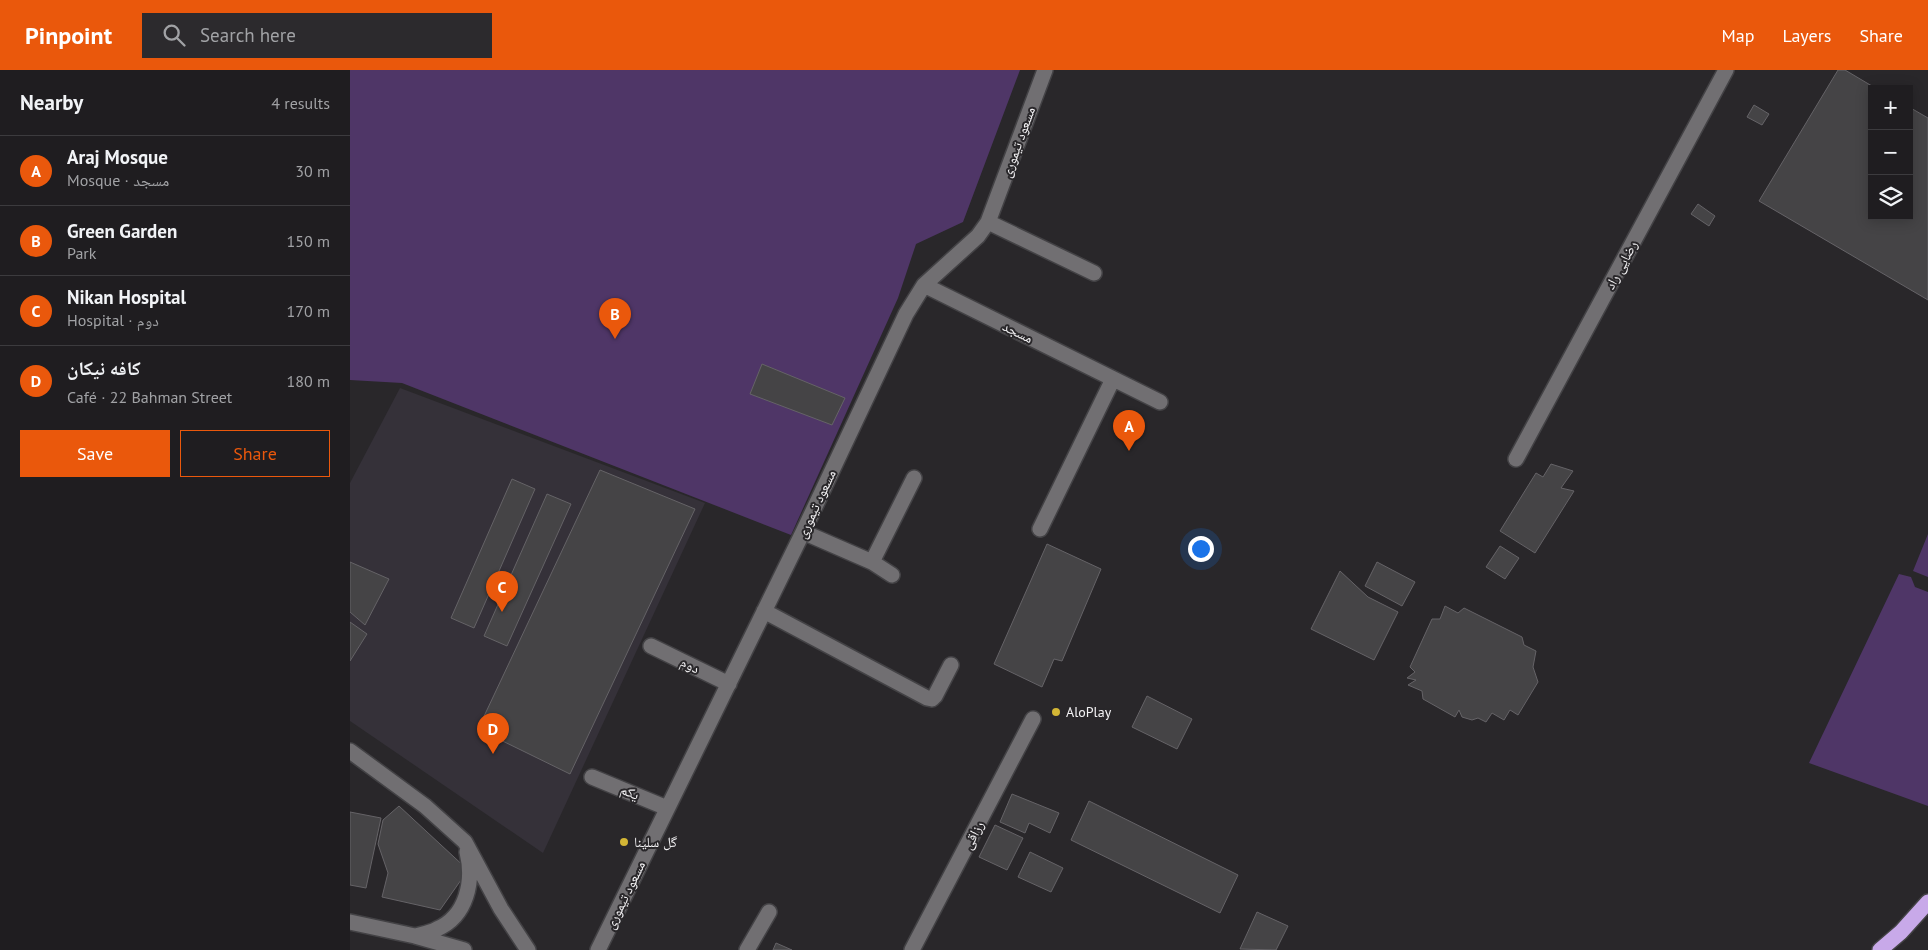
<!DOCTYPE html>
<html lang="en">
<head>
<meta charset="utf-8">
<style>
	body { margin:0; font-family:"PT Sans","Noto Naskh Arabic",sans-serif; background:#2c2a2d; color:#f1f3f6 }
	.controls { position:absolute; right:15px; top:15px; display:grid; overflow:hidden; border-radius:0px; box-shadow:0 2px 12px #0003 }
	.controls button { width:45px; height:45px; display:grid; place-items:center; padding:0; border:0; border-bottom:1px solid #3c3b3e; background:#1f1d20; color:#f1f3f6; font:25px sans-serif }
	.you { position:absolute; left:850px; top:478px; width:18px; height:18px; margin:-12px; border:4px solid #fff; border-radius:50%; background:#1a73e8; box-shadow:0 0 0 8px #1a73e833 }
	.badge { display:grid; place-items:center; width:32px; height:32px; border-radius:50%; background:#ea580c; color:#fff; font-size:16px; font-weight:700 }
	.pin { position:absolute; translate:-50% -41px; filter:drop-shadow(0 1px 2px #0008) }
	.pin::after { content:''; position:absolute; top:26px; width:18px; height:15px; background:inherit; clip-path:polygon(0 0,100% 0,50% 100%) }
	.list { margin:0; padding:0; list-style:none }
	h2 { display:flex; justify-content:space-between; align-items:center; height:65px; margin:0; padding:0 20px; font-size:21px }
	h2 small { font-size:16px; font-weight:400; color:#a1a2a5 }
	.list li { display:grid; grid-template-columns:32px 1fr auto; gap:15px; align-items:center; box-sizing:border-box; height:70px; padding:0 20px; border-top:1px solid #3c3b3e }
	.list b { display:block; font-size:19px; white-space:nowrap }
	.list p { margin:0; font-size:16px; white-space:nowrap; color:#a1a2a5 }
	.list em { font-size:16px; font-style:normal; color:#a1a2a5 }
	.actions { display:flex; gap:10px; padding:15px 20px }
	.actions a { flex:1; padding:11px 0; border:1px solid #ea580c; border-radius:0px; text-align:center; font-size:18px; color:#ea580c }
	.actions .main { background:#ea580c; color:#fff }
	.icon { flex:none; width:28px; height:28px; fill:none; stroke:currentColor; stroke-width:2; stroke-linecap:round; stroke-linejoin:round }
	.map { position:relative; flex:none; width:1578px; height:880px; overflow:hidden }
	header { display:flex; align-items:center; gap:30px; box-sizing:border-box; height:70px; padding:0 25px; background:#ea580c; color:#fff }
	header strong { font-size:24px }
	nav { display:flex; gap:28px; margin-inline-start:auto; font-size:18px }
	.search { width:350px; height:45px; background:#2c2a2d; display:flex; align-items:center; gap:12px; box-sizing:border-box; padding:0 18px; border-radius:0px; color:#a1a2a5; font-size:19px }
	main { display:flex }
	aside { flex:1; background:#1f1d20 }
	.map>svg:first-child { display:block }
	.built { fill:#353139 }
	.green { fill:#4f3667 }
	.building { fill:#454446; stroke:#656367 }
	.lines { fill:none; stroke-linecap:round; stroke-linejoin:round }
	.minor-casing { stroke:#434245; stroke-width:18 }
	.highway-casing { stroke:#434245; stroke-width:18 }
	.minor { stroke:#716f72; stroke-width:15 }
	.highway { stroke:#c8a9e9; stroke-width:15 }
	.poi-dot { fill:#d3b635; stroke:#29272a; stroke-width:2 }
	.labels { text-anchor:middle; stroke-width:4; stroke-linejoin:round; paint-order:stroke }
	.street-label { font-size:14px; fill:#f4f3f5; stroke:#29272a }
	.poi-label { font-size:14px; fill:#f4f3f5; stroke:#29272a; text-anchor:start }
</style>
</head>
<body>
<header>
<strong>Pinpoint</strong>
<div class="search"><svg class="icon" aria-label="search" viewBox="0 0 24 24"><circle cx="10" cy="10" r="6"/><path d="M15 15l6 6"/></svg>Search here</div>
<nav><a>Map</a><a>Layers</a><a>Share</a></nav>
</header>
<main>
<aside>
<h2>Nearby<small>4 results</small></h2>
<ul class="list">
<li><span class="badge">A</span><div><b>Araj Mosque</b><p>Mosque · مسجد</p></div><em>30 m</em></li>
<li><span class="badge">B</span><div><b>Green Garden</b><p>Park</p></div><em>150 m</em></li>
<li><span class="badge">C</span><div><b>Nikan Hospital</b><p>Hospital · دوم</p></div><em>170 m</em></li>
<li><span class="badge">D</span><div><b>کافه نیکان</b><p>Café · 22 Bahman Street</p></div><em>180 m</em></li>
</ul>
<div class="actions"><a class="main">Save</a><a>Share</a></div>
</aside>
<div class="map">
<svg width="1578" height="880" viewBox="0 0 1578 880">
	<rect width="100%" height="100%" fill="#29272a"/>
	<path class="built" d="M50,318L355,433L193,783L0,651V413Z"/>
	<path class="green" d="M0,0H670L613,152L566,174L548,228L441,465L52,313L0,310Z
		M1578,464V507L1563,501Z
		M1549,504L1561,507L1565,517L1578,522V736L1459,693Z"/>
	<path class="building" d="M1488,0H1495L1527,19H1522V146H1559V37L1578,48V230L1409,131Z
		M1404,35L1419,44L1412,55L1397,47Z
		M1348,134L1365,146L1359,156L1341,144Z
		M412,294L495,328L482,355L400,324Z
		M1201,394L1223,401L1211,418L1224,421L1185,483L1150,461L1186,403L1193,407Z
		M250,400L345,439L220,704L128,659Z
		M162,409L185,419L124,558L101,548Z
		M197,424L221,434L157,576L134,566Z
		M697,474L751,499L712,591L704,589L692,617L644,594Z
		M1150,476L1169,488L1155,509L1136,497Z
		M0,492L39,509L15,555L0,542Z
		M1027,492L1065,512L1052,536L1015,516Z
		M990,501L1018,527L1048,542L1024,590L961,559Z
		M1095,536L1108,543L1114,538L1172,567L1174,575L1186,581L1183,597L1188,612L1168,645L1160,640L1154,650L1142,643L1136,652L1128,648L1122,650L1112,647L1109,640L1105,647L1073,629L1072,621L1058,615L1066,610L1057,608L1065,602L1060,597L1082,549H1090Z
		M0,552L17,564L0,591Z
		M797,626L842,649L827,679L782,657Z
		M662,724L709,743L700,763L679,753L675,763L650,752Z
		M739,731L888,805L870,843L721,770Z
		M49,736L118,800L90,840L32,827L38,803L28,774L33,750Z
		M0,742L31,748L16,818L0,815Z
		M645,755L673,768L657,800L629,787Z
		M680,782L713,798L701,822L668,807Z
		M907,842L938,856L926,880L890,879Z
		M426,873L442,880H423Z"/>
	<g class="lines">
		<g class="minor-casing">
			<path id="minor" d="M638,152L744,203
				M574,215L810,332
				M1166,389L1376,0
				M690,459L763,309
				M453,462L522,492L542,505
				M522,492L564,408
				M414,541L577,628L582,629L585,626L601,595
				M301,576L379,614
				M0,681L75,736L115,772L151,839L178,880
				M242,707L317,738
				M0,852L65,866L114,880
				M65,866C72,864 80,863 87,859C117,846 124,811 117,782
				M248,880L453,462L556,244L574,215L628,166L638,152L695,0
				M397,880L419,842
				M562,880L683,649"/>
		</g>
		<g class="highway-casing">
			<path id="highway" d="M1530,880L1551,862L1578,832"/>
		</g>
		<use href="#minor" class="minor"/>
		<use href="#highway" class="highway"/>
	</g>
	<g class="poi-dot">
		<circle cx="706" cy="642" r="5"/>
		<circle cx="274" cy="772" r="5"/>
	</g>
	<g class="labels">
		<g class="street-label">
			<text transform="translate(668 72) rotate(-70)" y="5">مسعود تیموری</text>
			<text transform="translate(1271 195) rotate(-62)" y="5">رضایی راد</text>
			<text transform="translate(668 262) rotate(26)" y="5">مسجد</text>
			<text transform="translate(466 434) rotate(-65)" y="5">مسعود تیموری</text>
			<text transform="translate(340 595) rotate(26)" y="5">دوم</text>
			<text transform="translate(280 722) rotate(23)" y="5">یکم</text>
			<text transform="translate(623 765) rotate(-62)" y="5">رزاقی</text>
			<text transform="translate(275 825) rotate(-64)" y="5">مسعود تیموری</text>
		</g>
		<g class="poi-label">
			<text x="716" y="647">AloPlay</text>
			<text x="284" y="777">گل سلینا</text>
		</g>
	</g>
</svg>
<div class="controls">
<button>+</button>
<button>−</button>
<button><svg class="icon" aria-label="layers" viewBox="0 0 24 24"><path d="M12 4l9 5-9 5-9-5zM3 14l9 5 9-5"/></svg></button>
</div>
<div class="you"></div>
<div class="pin badge" style="left:779px;top:381px">A</div>
<div class="pin badge" style="left:265px;top:269px">B</div>
<div class="pin badge" style="left:152px;top:542px">C</div>
<div class="pin badge" style="left:143px;top:684px">D</div>
</div>
</main>
</body>
</html>
